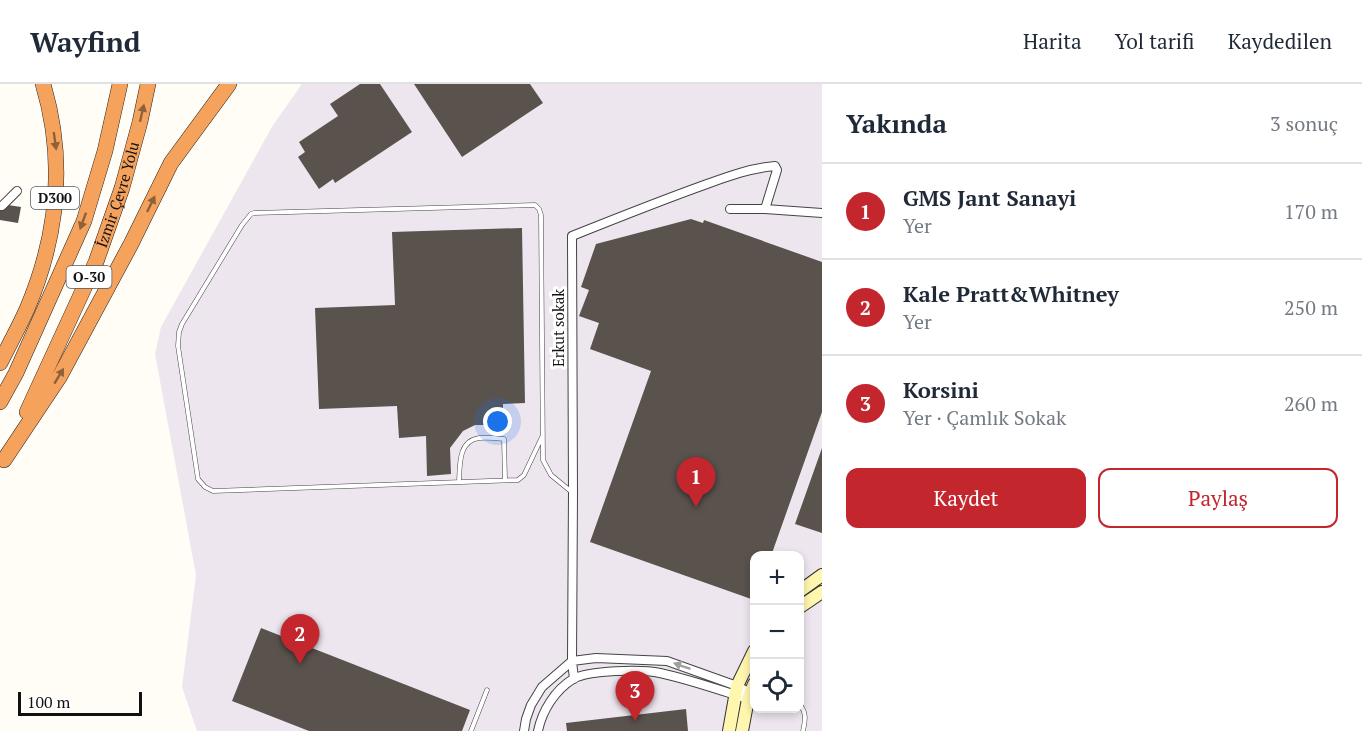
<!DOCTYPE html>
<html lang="tr">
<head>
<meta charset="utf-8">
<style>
	body { margin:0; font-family:"PT Serif",serif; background:#f6f6f7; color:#1f2937 }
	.controls { position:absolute; right:18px; bottom:18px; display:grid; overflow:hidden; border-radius:12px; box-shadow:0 3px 9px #0003 }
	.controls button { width:54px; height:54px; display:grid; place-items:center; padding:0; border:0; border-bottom:2px solid #e0e1e3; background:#fff; color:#1f2937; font:30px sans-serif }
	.scale { position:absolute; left:18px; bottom:15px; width:124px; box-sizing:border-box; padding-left:6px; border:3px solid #111; border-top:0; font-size:16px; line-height:21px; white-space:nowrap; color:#111; -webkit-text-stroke:4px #fff; paint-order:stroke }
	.you { position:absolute; left:498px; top:338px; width:21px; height:21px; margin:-15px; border:4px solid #fff; border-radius:50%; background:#1a73e8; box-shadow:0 0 0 9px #1a73e833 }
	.badge { display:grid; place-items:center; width:39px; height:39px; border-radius:50%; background:#c4262e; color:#fff; font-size:20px; font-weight:700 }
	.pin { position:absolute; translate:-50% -50px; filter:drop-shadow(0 2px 3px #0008) }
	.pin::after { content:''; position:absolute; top:32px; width:21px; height:18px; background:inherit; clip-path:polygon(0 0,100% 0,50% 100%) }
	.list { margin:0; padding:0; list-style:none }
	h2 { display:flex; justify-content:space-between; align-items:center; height:78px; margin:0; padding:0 24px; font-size:26px }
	h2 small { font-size:20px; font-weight:400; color:#747a83 }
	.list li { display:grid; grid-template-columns:39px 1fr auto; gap:18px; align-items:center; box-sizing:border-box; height:96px; padding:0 24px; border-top:2px solid #e0e1e3 }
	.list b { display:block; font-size:22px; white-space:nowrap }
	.list p { margin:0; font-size:20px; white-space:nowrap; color:#747a83 }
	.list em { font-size:20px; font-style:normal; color:#747a83 }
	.actions { display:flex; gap:12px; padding:18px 24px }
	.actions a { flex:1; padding:14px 0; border:2px solid #c4262e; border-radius:12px; text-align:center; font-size:21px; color:#c4262e }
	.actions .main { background:#c4262e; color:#fff }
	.icon { flex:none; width:33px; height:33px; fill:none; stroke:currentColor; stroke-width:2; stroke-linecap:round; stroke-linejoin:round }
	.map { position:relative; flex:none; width:822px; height:647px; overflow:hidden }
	header { display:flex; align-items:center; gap:36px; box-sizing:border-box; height:84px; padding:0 30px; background:#fff; border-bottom:2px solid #e0e1e3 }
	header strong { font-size:28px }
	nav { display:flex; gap:33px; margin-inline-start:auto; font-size:21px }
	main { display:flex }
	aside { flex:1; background:#fff }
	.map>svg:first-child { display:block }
	.industrial { fill:#eee6ef; fill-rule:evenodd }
	.building { fill:#5a524d }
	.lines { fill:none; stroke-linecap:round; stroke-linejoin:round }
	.lane-casing { stroke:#444; stroke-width:5 }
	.street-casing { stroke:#444; stroke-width:10 }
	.secondary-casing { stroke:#333; stroke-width:14 }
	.highway-casing { stroke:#222; stroke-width:16 }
	.lane { stroke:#fff; stroke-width:4 }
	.street { stroke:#fff; stroke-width:8 }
	.secondary { stroke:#fff6b0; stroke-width:12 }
	.highway { stroke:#f5a25d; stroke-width:15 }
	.oneway { fill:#8e613b }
	.oneway2 { fill:#a0a0a0 }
	.labels { text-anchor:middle; stroke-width:6; stroke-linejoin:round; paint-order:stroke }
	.shield { fill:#fff; stroke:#585858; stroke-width:1.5 }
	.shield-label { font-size:14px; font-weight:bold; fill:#111 }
	.street-label { font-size:15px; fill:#111; stroke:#fff }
</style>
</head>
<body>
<header>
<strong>Wayfind</strong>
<nav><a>Harita</a><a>Yol tarifi</a><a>Kaydedilen</a></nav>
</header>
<main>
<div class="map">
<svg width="822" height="647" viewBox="0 0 822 647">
	<rect width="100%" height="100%" fill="#fffdf5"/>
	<path class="industrial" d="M302,0H822V647H197L182,603L196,491L155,270L161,243L273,41ZM754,472H800V624H754Z"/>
	<path class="building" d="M360,0H380L412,48L335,99L333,95L319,105L298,73L305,68L299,58L338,32L330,20Z
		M414,0H530L543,19L462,73Z
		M8,121L21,123L18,139L0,136V124Z
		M691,135L703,139L704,136L822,178V328L771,472H754V516L590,458L651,287L590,265L599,239L579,232L589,206L581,203L596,160Z
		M522,144L525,319L503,320V341H475L463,347L450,364L451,390L427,392L426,352L399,354L397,322L319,325L315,224L395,221L392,148Z
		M822,364V449L795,440Z
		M261,544L470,626L462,647H309L232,617Z
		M686,625L688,647H567L566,639Z"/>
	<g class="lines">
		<g class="lane-casing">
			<path id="lane" d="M542,353L524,391L518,396L213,407L205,403L198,395L178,262L179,248L182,240L242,141L251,130L254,129L535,121L539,125L541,131L543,376L551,391L573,409
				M459,398C460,381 458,357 479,354C487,353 496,354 504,355L505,396
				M800,621C807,629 805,637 803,647
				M471,647L487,606"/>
		</g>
		<g class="street-casing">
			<path id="street" d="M0,122H2L17,107
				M730,125H765L822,129
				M574,595L572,577L573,409L572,152C617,134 662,116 707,100C729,92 751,84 775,82L777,86L765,125
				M524,647L526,635L531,621L542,603L572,577L596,574L667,577L737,602L751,609
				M538,647C542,627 555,606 573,595C589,586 642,585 660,589C688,595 720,606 748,615"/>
		</g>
		<g class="secondary-casing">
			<path id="secondary" d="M800,507L822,491
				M800,523L822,508
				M729,647L737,602L754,567
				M742,647L748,615L754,600"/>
		</g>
		<g class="highway-casing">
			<g id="highway">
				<path d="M0,279C9,261 19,243 27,225C58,152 66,77 43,0"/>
				<path d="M0,318L16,289L84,137L105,67L120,0"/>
				<path id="s1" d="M27,328L96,178L122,104L140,38L148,0"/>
				<path d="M4,376L60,292L131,160L171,79L229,0"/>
			</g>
		</g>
		<use href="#lane" class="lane"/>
		<use href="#street" class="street"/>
		<use href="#secondary" class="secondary"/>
		<use href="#highway" class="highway"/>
	</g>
	<defs><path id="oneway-solid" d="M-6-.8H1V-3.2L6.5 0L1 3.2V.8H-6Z" transform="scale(1.5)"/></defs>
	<g class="oneway">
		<use href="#oneway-solid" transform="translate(142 29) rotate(-77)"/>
		<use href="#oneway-solid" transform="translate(55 57) rotate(82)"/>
		<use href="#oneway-solid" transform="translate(151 120) rotate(-64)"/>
		<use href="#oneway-solid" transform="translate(83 137) rotate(110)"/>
		<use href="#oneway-solid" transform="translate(59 292) rotate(-59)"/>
	</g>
	<use class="oneway2" href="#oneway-solid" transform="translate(682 582) rotate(-161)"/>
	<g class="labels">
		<g class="shield">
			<rect x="31" y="103" width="48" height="22" rx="4.5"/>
			<rect x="66.5" y="182" width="45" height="22" rx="4.5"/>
		</g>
		<g class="shield-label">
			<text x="55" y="119">D300</text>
			<text x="89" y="198">O-30</text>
		</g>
		<g class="street-label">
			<text dy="5" stroke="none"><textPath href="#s1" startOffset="236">İzmir Çevre Yolu</textPath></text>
			<text transform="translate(559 244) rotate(-90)" y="5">Erkut sokak</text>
		</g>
	</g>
</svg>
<div class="controls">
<button>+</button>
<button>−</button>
<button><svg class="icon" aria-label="locate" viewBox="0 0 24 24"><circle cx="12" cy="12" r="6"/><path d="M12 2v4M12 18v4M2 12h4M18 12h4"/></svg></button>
</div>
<div class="scale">100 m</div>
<div class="you"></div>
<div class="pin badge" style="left:696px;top:423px">1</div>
<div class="pin badge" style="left:300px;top:580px">2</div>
<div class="pin badge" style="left:635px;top:637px">3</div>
</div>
<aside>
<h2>Yakında<small>3 sonuç</small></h2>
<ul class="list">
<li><span class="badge">1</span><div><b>GMS Jant Sanayi</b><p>Yer</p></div><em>170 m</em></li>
<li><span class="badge">2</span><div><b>Kale Pratt&amp;Whitney</b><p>Yer</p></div><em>250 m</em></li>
<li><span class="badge">3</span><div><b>Korsini</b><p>Yer · Çamlık Sokak</p></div><em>260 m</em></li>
</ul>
<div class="actions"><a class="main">Kaydet</a><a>Paylaş</a></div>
</aside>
</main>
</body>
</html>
